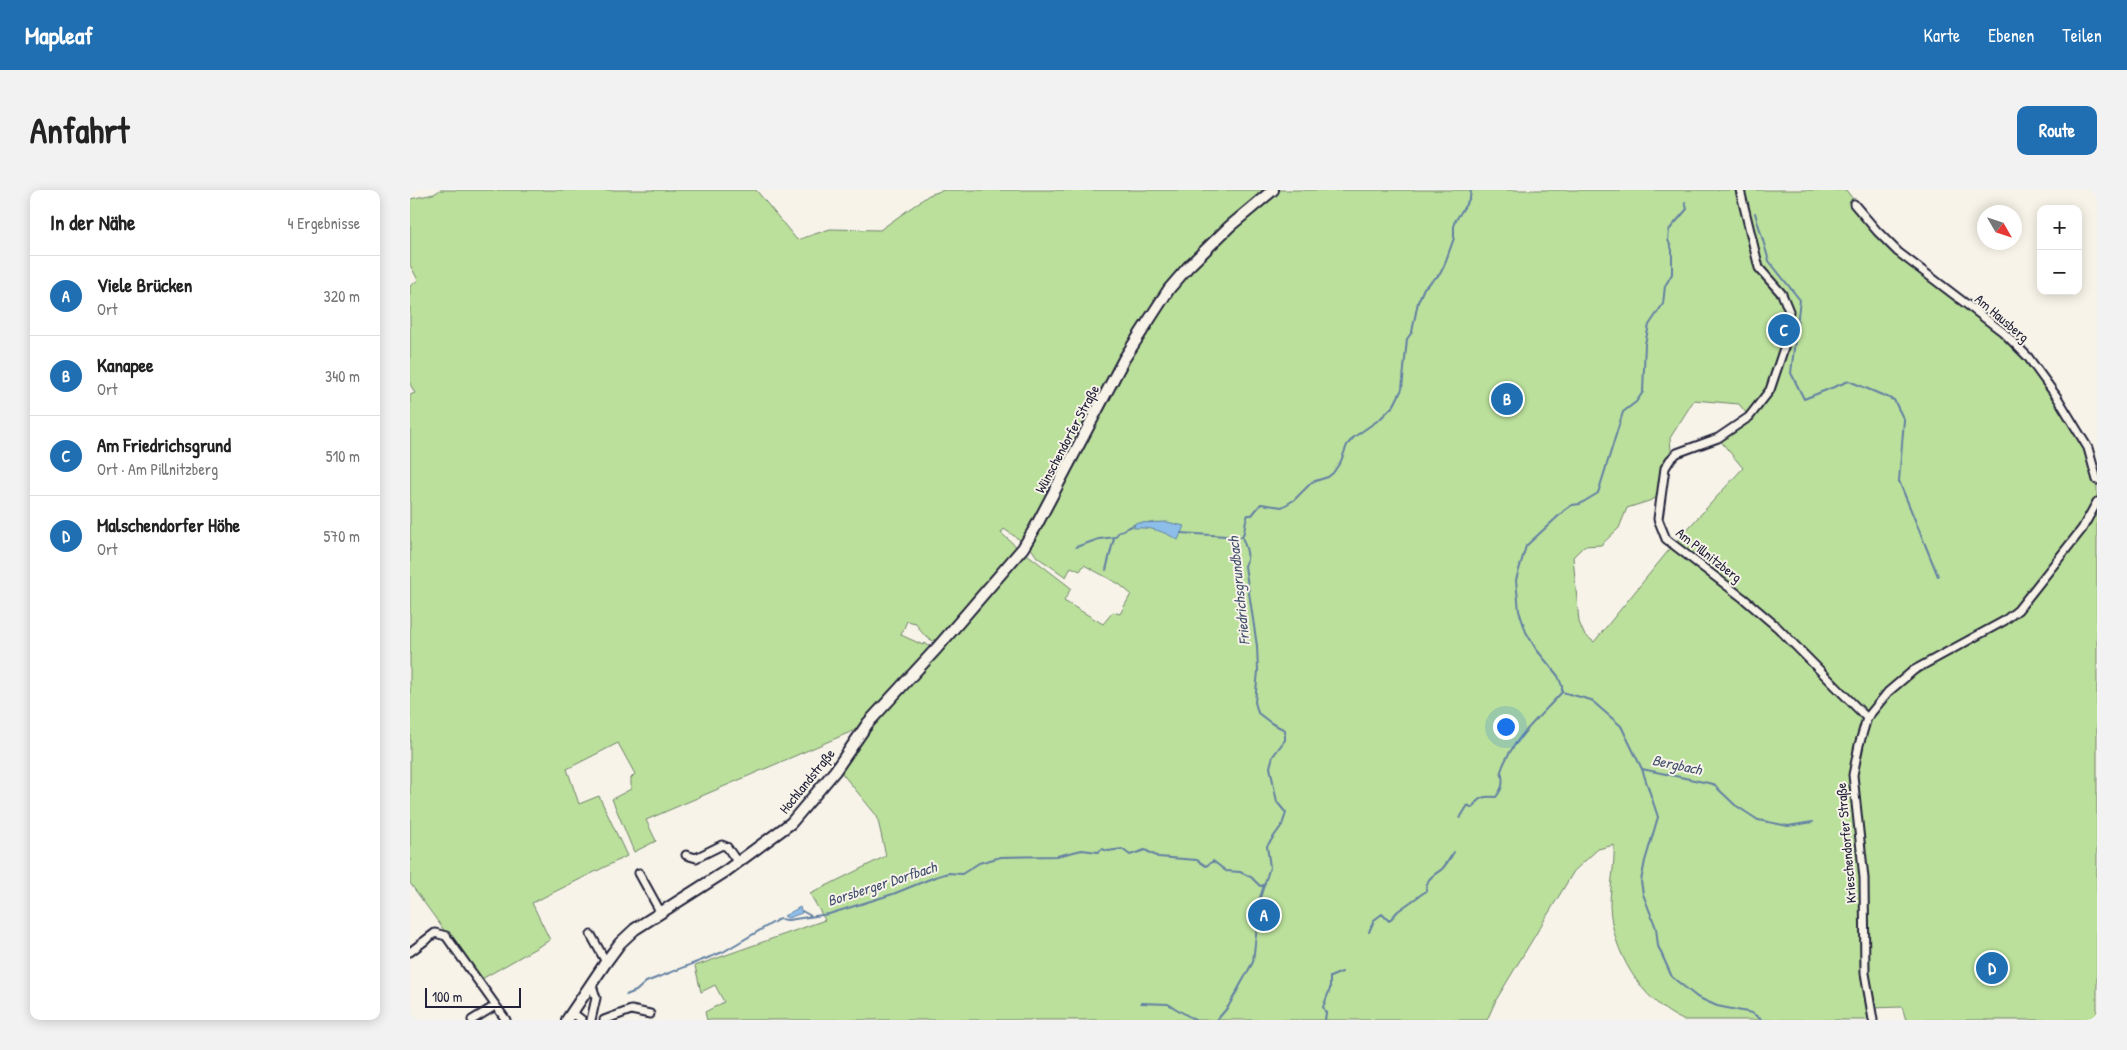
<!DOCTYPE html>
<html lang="de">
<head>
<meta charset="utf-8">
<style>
	body { margin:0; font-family:"Patrick Hand",sans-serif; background:#f2f2f2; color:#222 }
	.controls { position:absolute; right:15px; top:15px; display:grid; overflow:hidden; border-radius:10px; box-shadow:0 2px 12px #0003 }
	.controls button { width:45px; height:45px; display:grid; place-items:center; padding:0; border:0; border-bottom:1px solid #e0e0e0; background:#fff; color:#222; font:25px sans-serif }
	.compass { position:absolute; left:1567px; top:15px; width:45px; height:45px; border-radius:50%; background:#fff; box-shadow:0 2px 12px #0003; rotate:129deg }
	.scale { position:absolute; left:15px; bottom:12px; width:96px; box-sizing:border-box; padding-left:5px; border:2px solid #22223b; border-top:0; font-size:14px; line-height:18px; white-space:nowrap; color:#22223b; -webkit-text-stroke:4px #f7f3e8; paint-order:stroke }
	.you { position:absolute; left:1095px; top:536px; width:18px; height:18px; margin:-12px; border:4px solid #fff; border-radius:50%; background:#1a73e8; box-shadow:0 0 0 8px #1a73e833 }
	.badge { display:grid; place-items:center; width:32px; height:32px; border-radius:50%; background:#1f6fb2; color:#fff; font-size:16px; font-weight:700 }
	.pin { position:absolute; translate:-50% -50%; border:2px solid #fff; box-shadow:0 1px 5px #0006 }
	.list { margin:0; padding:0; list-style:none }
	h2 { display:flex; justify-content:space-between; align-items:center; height:65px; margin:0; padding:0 20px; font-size:21px }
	h2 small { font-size:16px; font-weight:400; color:#767676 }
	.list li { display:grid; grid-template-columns:32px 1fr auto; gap:15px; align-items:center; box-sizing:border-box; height:80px; padding:0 20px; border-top:1px solid #e0e0e0 }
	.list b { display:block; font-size:19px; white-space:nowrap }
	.list p { margin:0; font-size:16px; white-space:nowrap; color:#767676 }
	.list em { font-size:16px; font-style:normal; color:#767676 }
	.map { position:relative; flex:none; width:1687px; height:830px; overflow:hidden; border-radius:10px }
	header { display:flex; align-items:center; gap:30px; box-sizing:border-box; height:70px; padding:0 25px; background:#1f6fb2; color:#fff }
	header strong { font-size:24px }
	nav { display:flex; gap:28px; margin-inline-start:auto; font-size:18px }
	.intro { display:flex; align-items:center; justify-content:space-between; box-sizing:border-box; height:120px; padding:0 30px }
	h1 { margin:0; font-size:35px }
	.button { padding:12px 22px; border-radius:10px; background:#1f6fb2; color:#fff; font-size:18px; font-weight:700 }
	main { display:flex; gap:30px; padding:0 30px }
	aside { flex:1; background:#fff; border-radius:10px; box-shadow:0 2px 12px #0003 }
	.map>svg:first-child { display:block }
	.green { fill:#bbe09b; stroke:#6e816b; fill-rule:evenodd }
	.water { fill:#8dbee9; stroke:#6280a3 }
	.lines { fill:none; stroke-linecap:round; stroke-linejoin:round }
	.stream { stroke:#6280a3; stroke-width:2 }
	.street-casing { stroke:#22223b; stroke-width:11 }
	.secondary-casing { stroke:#22223b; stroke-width:14 }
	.street { stroke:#f7f3e8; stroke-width:7 }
	.secondary { stroke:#f7f3e8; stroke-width:10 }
	.labels { text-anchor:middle; stroke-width:4; stroke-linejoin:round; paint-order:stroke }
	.street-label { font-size:14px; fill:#22223b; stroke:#f7f3e8 }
	.water-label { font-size:15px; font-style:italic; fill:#42516f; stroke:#f7f3e8 }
</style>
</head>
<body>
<header>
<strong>Mapleaf</strong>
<nav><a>Karte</a><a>Ebenen</a><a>Teilen</a></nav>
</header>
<div class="intro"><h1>Anfahrt</h1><a class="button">Route</a></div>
<main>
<aside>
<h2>In der Nähe<small>4 Ergebnisse</small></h2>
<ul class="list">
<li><span class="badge">A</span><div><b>Viele Brücken</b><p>Ort</p></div><em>320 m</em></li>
<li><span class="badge">B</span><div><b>Kanapee</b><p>Ort</p></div><em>340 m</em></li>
<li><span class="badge">C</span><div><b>Am Friedrichsgrund</b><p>Ort · Am Pillnitzberg</p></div><em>510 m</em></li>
<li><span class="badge">D</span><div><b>Malschendorfer Höhe</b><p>Ort</p></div><em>570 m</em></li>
</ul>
</aside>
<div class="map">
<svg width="1687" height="830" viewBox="0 0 1687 830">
	<rect width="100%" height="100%" fill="#f7f3e8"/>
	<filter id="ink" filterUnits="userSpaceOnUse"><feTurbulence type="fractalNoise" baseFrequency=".02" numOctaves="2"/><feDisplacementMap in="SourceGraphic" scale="10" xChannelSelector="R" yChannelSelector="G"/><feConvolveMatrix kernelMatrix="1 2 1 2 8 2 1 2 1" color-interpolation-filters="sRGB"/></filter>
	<g filter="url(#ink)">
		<path class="green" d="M30,0H346L387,50L420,39L470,40L519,5L534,0H858L754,100L613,352L594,339L591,343L608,358L529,452C519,452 509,441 506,433L497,431L491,445L513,455L515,453L523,459L452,537L236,630L246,651L224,662L202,609L221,599V588L225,584L208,553L157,579L169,614L189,606L217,666L122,713L140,750L70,790L0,693V205L5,203L0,194V96L8,90L0,75V9L24,4Z
			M866,0H1436L1467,41L1593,142L1618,167L1678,258L1687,290V830H1496L1492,817L1461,818L1463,830H1273C1231,811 1202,761 1200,716C1200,695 1205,675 1204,655L1188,659L1164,681L1086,810L1077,830H297L295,822L314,812L305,795L291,802L285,776L415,730L400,704L476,666L467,626L430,581L449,548L613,361L661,398L654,411L693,434L703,422L710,424L721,404L709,394L674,375L670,381L661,377L656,387L627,367L618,354L727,152L778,80ZM1284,210L1329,214L1339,227L1308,248L1333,278L1263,355L1184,452L1174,444L1169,432L1163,367L1174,356L1191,355L1209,338L1217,318L1239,311L1250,306L1260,270L1267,263L1261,261L1260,248Z"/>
		<path class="water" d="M757,332L774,336L768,350C753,341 741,337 724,338L725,333Z
			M390,717L392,723L378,728L374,726Z"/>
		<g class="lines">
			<path class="stream" d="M1345,23L1359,71L1390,110L1381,183L1394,209L1439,191L1484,210L1494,230L1489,291L1528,386
				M771,343L831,347
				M666,357L689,349L705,347L709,342L724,335
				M696,380L704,348
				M1152,502L1181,510L1211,536L1232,579L1248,627L1235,671L1231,691L1233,704L1246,738L1248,756L1262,787L1287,807L1307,816L1342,823L1352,830
				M1232,579L1303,594L1325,615L1348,630L1378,636L1403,632
				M1050,628L1058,615L1062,618C1069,607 1073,606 1086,607C1093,598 1094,592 1091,581C1101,550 1131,526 1152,502V496L1148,486L1126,459L1116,442L1109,421L1106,390L1116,356L1155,320L1162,315L1170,314L1188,303L1213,222L1226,212L1233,202L1235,154L1239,135L1253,114L1255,96L1262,84V60L1258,50L1259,40L1277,19L1275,12
				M392,721L401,726
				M959,742L964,730L972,724L979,731L988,721L1016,701C1017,687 1022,687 1032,679C1036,675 1040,668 1044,662
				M216,805L226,801L236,792L313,762L369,729L378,730L419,724L483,704L525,687L538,683L552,684L569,673L591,667L647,666L672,660L688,662L692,659L698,661L712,659L720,665L735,660L748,667L787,670L796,676L803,671L816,681L830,682L841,687L850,696L854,695
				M731,813L758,814L785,830
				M807,830L818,817L843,772L847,736L844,726L860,677L857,656L872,635L876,623L867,612L860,577L863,566L875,550V540L861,533L848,523L845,512L848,481L847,456L835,376C840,365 836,358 832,347C836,340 834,332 838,325H842L851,314L872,317L884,310L902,292L918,287L923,283L931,271L937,255L944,247L970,229L984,215L992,199L997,149L1002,142L1008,112L1014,98L1030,84L1034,76L1044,48V33L1060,8L1061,0
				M915,830L916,823L913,817L920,799V787L932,782"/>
			<g class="street-casing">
				<path id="street" d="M1330,0L1349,78L1372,104L1379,121L1374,158L1360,200L1339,227L1308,248L1267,263L1260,270L1255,278L1248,329L1256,349L1333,408L1367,437L1457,528
					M1444,14L1467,41L1488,62L1593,142L1618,167L1647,207L1678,258L1687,290
					M276,665L286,668L312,655L317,657L328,673
					M229,683L251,723
					M181,745L196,772
					M0,762L25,743L36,746L96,830
					M163,823L172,830
					M62,830L85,816
					M181,830L186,808L182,795
					M194,830L221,820L240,824
					M1463,830L1455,783L1454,688L1443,585L1449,555L1457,528L1478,502L1504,480L1594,431L1608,420L1672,339L1687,312"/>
			</g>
			<g class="secondary-casing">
				<path id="secondary" d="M157,830L196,772L210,753L225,739L316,681L381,633L425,581L458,533L527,458L613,358L625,338L714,169L759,99L778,77L820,36L863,0"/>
			</g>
			<use href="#street" class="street"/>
			<use href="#secondary" class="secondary"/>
		</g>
	</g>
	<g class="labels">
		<g class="street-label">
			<text transform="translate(1592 128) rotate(40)" y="5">Am Hausberg</text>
			<text transform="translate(657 249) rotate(-62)" y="5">Wünschendorfer Straße</text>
			<text transform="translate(1299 365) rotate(38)" y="5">Am Pillnitzberg</text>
			<text transform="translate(397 591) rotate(-51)" y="5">Hochlandstraße</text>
			<text transform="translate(1436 653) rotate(-95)" y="5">Krieschendorfer Straße</text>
		</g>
		<g class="water-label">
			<text transform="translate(829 401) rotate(-96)" y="5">Friedrichsgrundbach</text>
			<text transform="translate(1267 575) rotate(12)" y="5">Bergbach</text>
			<text transform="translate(472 694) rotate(-18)" y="5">Borsberger Dorfbach</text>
		</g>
	</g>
</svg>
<div class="controls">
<button>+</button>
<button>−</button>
</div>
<svg class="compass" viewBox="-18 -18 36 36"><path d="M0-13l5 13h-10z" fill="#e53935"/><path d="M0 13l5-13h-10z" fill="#767676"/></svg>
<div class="scale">100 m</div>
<div class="you"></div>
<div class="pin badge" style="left:854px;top:725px">A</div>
<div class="pin badge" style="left:1097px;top:209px">B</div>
<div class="pin badge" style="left:1374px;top:140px">C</div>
<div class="pin badge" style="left:1582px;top:778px">D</div>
</div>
</main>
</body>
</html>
